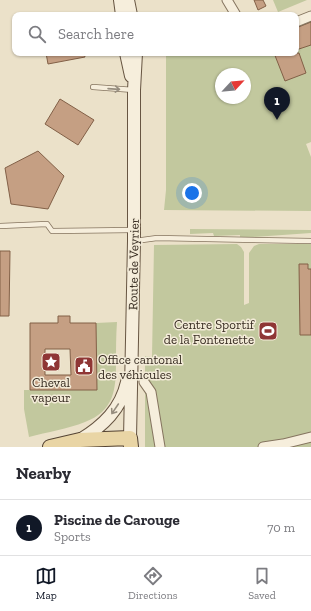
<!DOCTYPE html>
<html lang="en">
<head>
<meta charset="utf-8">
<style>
	body { margin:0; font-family:"Zilla Slab",serif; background:#f7f7f7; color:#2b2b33 }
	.compass { position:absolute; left:215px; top:68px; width:36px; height:36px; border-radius:50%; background:#fff; box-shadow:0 1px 3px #0004; rotate:64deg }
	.you { position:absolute; left:192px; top:193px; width:14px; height:14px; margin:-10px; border:3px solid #fff; border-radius:50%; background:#1a73e8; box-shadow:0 0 0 6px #1a73e833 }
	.badge { display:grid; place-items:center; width:26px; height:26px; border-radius:50%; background:#111827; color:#fff; font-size:13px; font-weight:700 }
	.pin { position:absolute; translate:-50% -33px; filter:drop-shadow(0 1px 2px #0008) }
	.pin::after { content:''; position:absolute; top:21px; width:14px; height:12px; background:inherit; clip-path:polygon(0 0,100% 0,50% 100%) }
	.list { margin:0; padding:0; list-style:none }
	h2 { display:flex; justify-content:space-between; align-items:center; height:52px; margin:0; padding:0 16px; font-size:17px }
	h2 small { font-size:13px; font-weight:400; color:#7c7c81 }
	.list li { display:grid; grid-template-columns:26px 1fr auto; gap:12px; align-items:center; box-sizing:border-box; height:56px; padding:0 16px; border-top:1px solid #e1e1e2 }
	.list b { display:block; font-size:15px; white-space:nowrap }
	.list p { margin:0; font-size:13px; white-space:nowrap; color:#7c7c81 }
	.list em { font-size:13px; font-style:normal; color:#7c7c81 }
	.icon { flex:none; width:22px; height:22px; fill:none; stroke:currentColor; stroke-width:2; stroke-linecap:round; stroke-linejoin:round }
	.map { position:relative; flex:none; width:311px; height:447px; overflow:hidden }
	.search { position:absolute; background:#fff; box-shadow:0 1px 3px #0004; left:12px; right:12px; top:12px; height:44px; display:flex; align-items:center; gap:10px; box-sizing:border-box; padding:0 14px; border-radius:8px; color:#7c7c81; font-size:15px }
	.sheet { height:108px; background:#fff }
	nav { display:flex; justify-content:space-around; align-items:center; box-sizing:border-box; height:56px; border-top:1px solid #e1e1e2; background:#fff; font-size:11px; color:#7c7c81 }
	nav a { display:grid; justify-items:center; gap:2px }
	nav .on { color:#111827 }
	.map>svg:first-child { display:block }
	.green { fill:#c2c89e; fill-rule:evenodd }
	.building { fill:#c59f83; stroke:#826047; fill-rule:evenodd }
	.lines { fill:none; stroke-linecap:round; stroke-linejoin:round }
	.lane-casing { stroke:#85745f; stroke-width:6 }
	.street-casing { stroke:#85745f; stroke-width:11 }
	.secondary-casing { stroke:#675542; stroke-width:14 }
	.primary-casing { stroke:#544333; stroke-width:16 }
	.lane { stroke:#f6eedc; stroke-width:4.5 }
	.street { stroke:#f6eedc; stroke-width:9 }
	.secondary { stroke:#f6eedc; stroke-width:12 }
	.primary { stroke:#e9d5a5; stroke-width:14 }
	.oneway { stroke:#968d7e }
	.labels { text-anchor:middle; stroke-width:3; stroke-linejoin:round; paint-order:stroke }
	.street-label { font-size:13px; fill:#372c21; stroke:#f3ebd8 }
	.poi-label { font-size:13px; fill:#372c21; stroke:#f3ebd8; text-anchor:end }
</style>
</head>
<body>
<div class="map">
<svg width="311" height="447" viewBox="0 0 311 447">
	<rect width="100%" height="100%" fill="#ebe1c9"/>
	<path class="green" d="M273,0H307L278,12Z
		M311,21V142L306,144L311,157V211L164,210L166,190V53H296V26ZM221,74H245V98H221Z
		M190,229L311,230V233L240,238V235L214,236L213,233L190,234Z
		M237,244L241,247L244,252V305L249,303V253L254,246L259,244H311V447H145V356L152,357L154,245Z
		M117,322C116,336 116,349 116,362C116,390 114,411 85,422C68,429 47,432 29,437L24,409V390H96V323Z"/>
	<path class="building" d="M254,0H263L266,6L258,10Z
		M311,22V45L296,50V28Z
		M46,53H84L85,57L48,64Z
		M274,53H299L306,73L285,81Z
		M60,99L94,120L78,145L45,124Z
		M38,151L64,176L48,209L11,204L5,168Z
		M0,251H10L9,316H0Z
		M299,264H308V269H311V335H300Z
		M58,316H70V323H96L97,390H30V323H58ZM45,349H70L71,375H45Z"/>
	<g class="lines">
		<g class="lane-casing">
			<path id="lane" d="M93,87L134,90
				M0,226L47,224L52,231L133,230
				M135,241L157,238L311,241"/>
		</g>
		<g class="street-casing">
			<path id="street" d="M227,0L236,15
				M296,22L311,16
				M144,382L151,392L160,447
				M263,447L283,444L311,437"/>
		</g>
		<g class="secondary-casing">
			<path id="secondary" d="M120,0L122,15
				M128,0L131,15
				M126,53L131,76
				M130,438L134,241V90L136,53
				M80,440C103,426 121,409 127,382"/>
		</g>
		<g class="primary-casing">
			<path id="primary" d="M50,447L80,440L130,438L131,447"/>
		</g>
		<use href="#lane" class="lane"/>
		<use href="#street" class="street"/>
		<use href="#secondary" class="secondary"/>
		<use href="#primary" class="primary"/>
	</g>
	<defs><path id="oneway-shaft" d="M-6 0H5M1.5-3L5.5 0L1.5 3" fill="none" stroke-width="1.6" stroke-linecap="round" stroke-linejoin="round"/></defs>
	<g class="oneway">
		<use href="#oneway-shaft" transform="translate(114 89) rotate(4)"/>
		<use href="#oneway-shaft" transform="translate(115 409) rotate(124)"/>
	</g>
	<defs>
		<g id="stadium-square" transform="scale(1)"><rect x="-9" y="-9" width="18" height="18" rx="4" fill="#8f3635" stroke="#f3ebd8"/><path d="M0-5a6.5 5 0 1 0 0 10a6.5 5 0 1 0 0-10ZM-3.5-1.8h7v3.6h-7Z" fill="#fff"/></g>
		<g id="sight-square" transform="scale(1)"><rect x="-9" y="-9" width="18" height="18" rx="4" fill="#8f3635" stroke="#f3ebd8"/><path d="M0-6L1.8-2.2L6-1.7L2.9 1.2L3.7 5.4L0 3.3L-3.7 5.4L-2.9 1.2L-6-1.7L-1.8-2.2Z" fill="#fff"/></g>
		<g id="civic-square" transform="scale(1)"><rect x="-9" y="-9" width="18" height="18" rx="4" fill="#8f3635" stroke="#f3ebd8"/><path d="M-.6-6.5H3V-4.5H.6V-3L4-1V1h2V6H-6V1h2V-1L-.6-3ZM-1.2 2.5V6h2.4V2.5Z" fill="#fff"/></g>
	</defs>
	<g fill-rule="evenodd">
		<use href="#stadium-square" x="268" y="331"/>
		<use href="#sight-square" x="51" y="362"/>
		<use href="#civic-square" x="84" y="366"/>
	</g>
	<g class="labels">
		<g class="street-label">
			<text transform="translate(133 264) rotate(-89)" y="5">Route de Veyrier</text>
		</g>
		<g class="poi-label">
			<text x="254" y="329">Centre Sportif<tspan x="254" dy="15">de la Fontenette</tspan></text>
			<text x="98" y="364" text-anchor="start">Office cantonal<tspan x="98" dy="15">des véhicules</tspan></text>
			<text x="51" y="387" text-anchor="middle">Cheval<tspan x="51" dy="15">vapeur</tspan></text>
		</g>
	</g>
</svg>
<svg class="compass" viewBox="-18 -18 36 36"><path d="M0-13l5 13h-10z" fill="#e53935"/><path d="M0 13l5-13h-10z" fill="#7c7c81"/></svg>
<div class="you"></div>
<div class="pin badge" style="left:277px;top:120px">1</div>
<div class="search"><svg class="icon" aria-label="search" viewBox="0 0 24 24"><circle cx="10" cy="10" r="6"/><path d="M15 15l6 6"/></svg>Search here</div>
</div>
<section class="sheet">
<h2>Nearby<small></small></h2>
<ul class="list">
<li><span class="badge">1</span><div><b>Piscine de Carouge</b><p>Sports</p></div><em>70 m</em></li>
</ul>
</section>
<nav>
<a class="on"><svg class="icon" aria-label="map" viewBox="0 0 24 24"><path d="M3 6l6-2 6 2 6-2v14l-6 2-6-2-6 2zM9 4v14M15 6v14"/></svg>Map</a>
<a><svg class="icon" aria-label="directions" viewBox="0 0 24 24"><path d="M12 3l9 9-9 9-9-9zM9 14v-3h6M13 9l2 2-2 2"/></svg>Directions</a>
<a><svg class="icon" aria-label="saved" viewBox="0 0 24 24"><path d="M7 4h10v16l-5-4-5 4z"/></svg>Saved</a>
</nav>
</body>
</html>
